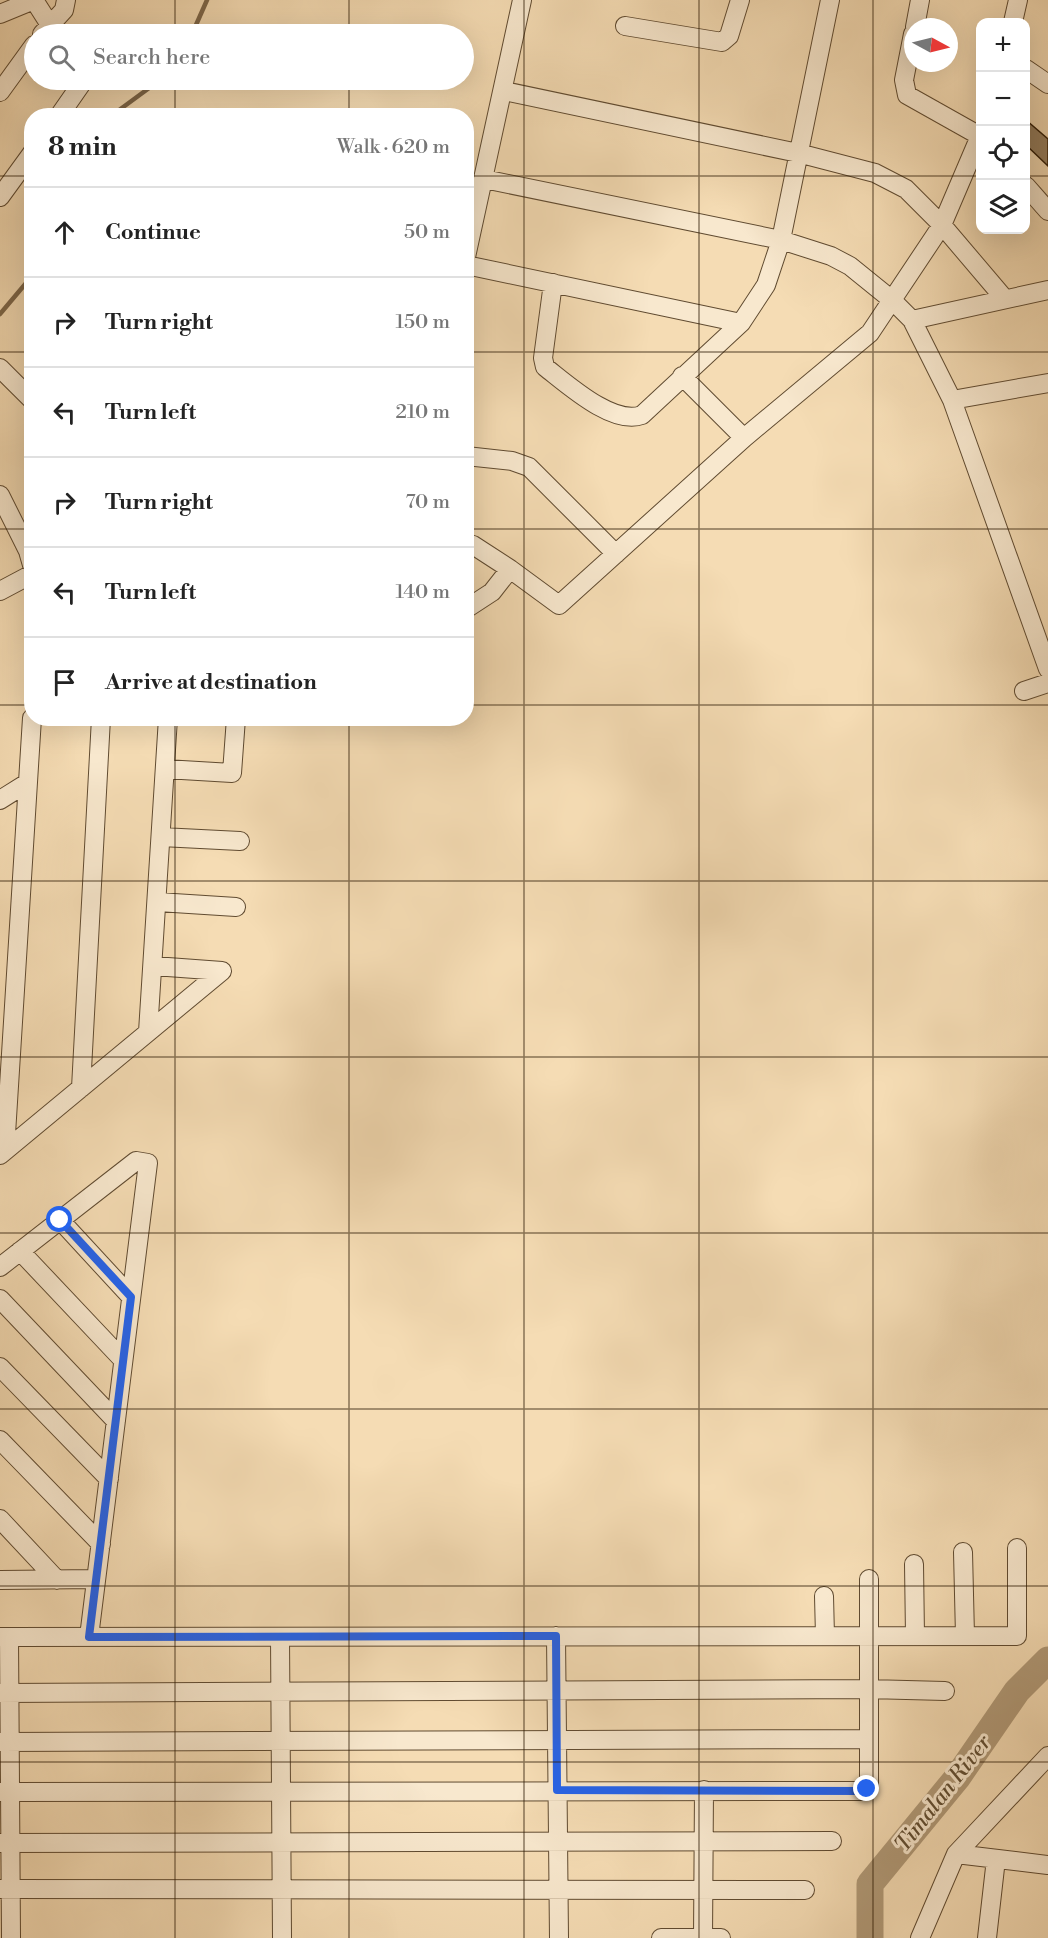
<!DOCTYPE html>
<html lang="en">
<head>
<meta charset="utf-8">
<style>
	body { margin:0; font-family:"Libre Bodoni",serif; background:#f2f2f2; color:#222 }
	.controls { position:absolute; right:18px; top:18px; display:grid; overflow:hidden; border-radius:12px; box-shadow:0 6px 24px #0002 }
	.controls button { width:54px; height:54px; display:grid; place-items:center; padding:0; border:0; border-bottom:2px solid #e0e0e0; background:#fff; color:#222; font:30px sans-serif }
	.compass { position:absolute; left:904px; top:18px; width:54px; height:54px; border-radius:50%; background:#fff; box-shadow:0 6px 24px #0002; rotate:97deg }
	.stop { position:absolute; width:18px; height:18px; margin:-14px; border:4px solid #2563eb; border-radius:50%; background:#fff }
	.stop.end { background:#2563eb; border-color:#fff; box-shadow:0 2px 6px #0008 }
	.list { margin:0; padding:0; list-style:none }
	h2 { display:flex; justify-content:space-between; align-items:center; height:78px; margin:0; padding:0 24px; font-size:26px }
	h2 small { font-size:20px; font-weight:400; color:#767676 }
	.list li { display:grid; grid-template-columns:39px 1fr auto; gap:18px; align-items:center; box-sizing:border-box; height:90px; padding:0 24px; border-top:2px solid #e0e0e0 }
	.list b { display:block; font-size:22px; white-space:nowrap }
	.list em { font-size:20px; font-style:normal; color:#767676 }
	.icon { flex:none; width:33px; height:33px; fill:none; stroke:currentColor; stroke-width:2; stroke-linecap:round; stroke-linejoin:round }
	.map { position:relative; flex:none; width:1048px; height:1938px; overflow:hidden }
	.search { position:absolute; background:#fff; box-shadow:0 6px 24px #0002; left:24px; top:24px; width:450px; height:66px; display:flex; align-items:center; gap:15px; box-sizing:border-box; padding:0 21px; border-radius:33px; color:#767676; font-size:22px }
	.panel { position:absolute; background:#fff; box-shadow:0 6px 24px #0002; left:24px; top:108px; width:450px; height:618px; border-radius:24px }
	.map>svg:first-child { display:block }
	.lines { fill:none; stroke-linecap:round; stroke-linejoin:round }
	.stream { stroke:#7d674a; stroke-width:4.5 }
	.river { stroke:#b19a78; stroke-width:27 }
	.building { fill:#957f60; stroke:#2e1b05; stroke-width:1.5 }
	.minor-casing { stroke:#604b31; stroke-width:20 }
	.minor { stroke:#f8e8ce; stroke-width:18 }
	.route { stroke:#2563eb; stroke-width:8 }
	.grid { fill:none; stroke:#2e1b05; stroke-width:1.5; stroke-opacity:0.55 }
	.labels { text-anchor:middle; stroke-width:6; stroke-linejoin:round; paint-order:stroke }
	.water-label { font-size:22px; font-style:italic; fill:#624e33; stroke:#f8e8ce }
</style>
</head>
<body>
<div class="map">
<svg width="1048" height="1938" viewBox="0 0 1048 1938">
	<rect width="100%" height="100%" fill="#f5dcb4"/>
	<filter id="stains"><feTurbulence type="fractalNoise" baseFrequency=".00333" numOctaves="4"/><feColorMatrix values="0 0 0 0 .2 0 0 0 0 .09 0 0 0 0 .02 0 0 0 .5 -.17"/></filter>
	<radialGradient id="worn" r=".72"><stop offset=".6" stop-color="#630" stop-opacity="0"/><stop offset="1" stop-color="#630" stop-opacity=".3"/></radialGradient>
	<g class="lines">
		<path class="stream" d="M192,34L207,0
			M111,116L160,80
			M0,314L32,276"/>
		<path class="river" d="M870,1938V1884L957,1778L1017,1691L1048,1660"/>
	</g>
	<path class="building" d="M1026,120L1048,139V166L1026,145Z"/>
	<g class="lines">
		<g class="minor-casing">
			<path id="minor" d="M34,0L55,33
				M0,14L34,0
				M1013,22L1018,0
				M625,26L722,42L729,36L740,0
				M915,27L920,0
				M42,34L64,10L66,0
				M913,34L904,80L907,95L980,136
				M1026,69L1048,84
				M504,91L798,153L875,173L906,189L942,225L1004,298
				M0,92L34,45
				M59,116L84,80
				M484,179L781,240L831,256L850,266L892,300L912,320L952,400L1048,669
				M1026,186L1048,211
				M0,197L32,153
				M466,257L522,0
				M466,265L741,323
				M553,283L543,358L545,367C567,384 613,426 642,415L741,323L766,285L781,240L830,0
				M912,320L1048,290
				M0,368L32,400
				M682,376L744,438
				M952,400L1048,383
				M466,456L512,461L529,467L616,554
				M0,495L28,551L32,565
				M466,543L473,545L510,569L492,592L466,609
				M510,569L559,605L744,438L870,333L942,225L980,136
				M0,591L32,574
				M1024,691L1048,683
				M165,769L232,773L236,718
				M0,800L27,783
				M161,837L240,841
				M158,902L236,907
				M148,1032L168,718
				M81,1088L101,718
				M5,1150L32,718
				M0,1155L222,971L154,966
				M60,1220L131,1297
				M20,1251L123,1360
				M0,1267L136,1161L148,1163L89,1637
				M0,1299L116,1421
				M0,1367L109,1479
				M0,1440L101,1544
				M0,1519L57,1580
				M963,1552L965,1636
				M914,1564L915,1636
				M0,1580L96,1579
				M824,1596L825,1636
				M556,1636L559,1938
				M0,1637L1017,1636V1548
				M9,1637L11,1938
				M280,1637L282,1938
				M0,1693L868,1689L945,1691
				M0,1742L868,1739
				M0,1792L863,1791L869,1785V1579
				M0,1843L832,1841
				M956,1854L1048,1865
				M0,1889L805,1890
				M661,1938H721
				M703,1938L704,1790
				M920,1938L956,1854L1048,1756
				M987,1938L996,1859"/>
		</g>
		<use href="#minor" class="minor"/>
	</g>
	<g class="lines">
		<path class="route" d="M60,1220L131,1297L89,1637L556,1636L557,1790L863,1791L867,1789"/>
	</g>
	<path class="grid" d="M175,0V34M349,0V34M524,0V1938M699,0V1938M873,0V1938M175,80V116M349,80V116M0,176H32M466,176H980M1026,176H1048M0,352H32M466,352H1048M0,529H32M466,529H1048M0,705H32M466,705H1048M175,718V1938M349,718V1938M0,881H1048M0,1057H1048M0,1233H1048M0,1409H1048M0,1586H1048M0,1762H1048"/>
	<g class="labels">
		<g class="water-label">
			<text transform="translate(942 1793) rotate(-52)" y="8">Timalan River</text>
		</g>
	</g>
	<rect width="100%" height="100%" filter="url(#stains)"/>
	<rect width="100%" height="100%" fill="url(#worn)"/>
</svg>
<div class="controls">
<button>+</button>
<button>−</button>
<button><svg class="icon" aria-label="locate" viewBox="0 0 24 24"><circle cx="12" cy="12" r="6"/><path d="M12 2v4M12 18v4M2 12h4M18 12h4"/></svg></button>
<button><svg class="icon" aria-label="layers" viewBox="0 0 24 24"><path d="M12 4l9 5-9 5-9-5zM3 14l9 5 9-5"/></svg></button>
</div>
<svg class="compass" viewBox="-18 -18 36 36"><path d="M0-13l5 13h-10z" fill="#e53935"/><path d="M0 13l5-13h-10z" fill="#767676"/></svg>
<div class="stop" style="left:60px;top:1220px"></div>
<div class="stop end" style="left:867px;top:1789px"></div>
<div class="search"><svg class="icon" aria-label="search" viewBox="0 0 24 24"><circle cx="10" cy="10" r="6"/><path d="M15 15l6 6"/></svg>Search here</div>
<section class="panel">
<h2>8 min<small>Walk · 620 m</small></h2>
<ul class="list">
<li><svg class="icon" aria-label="ahead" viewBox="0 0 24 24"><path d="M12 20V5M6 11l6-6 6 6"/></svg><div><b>Continue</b></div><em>50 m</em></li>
<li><svg class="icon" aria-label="right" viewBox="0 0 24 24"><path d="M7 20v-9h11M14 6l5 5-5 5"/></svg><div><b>Turn right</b></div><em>150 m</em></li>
<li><svg class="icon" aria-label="left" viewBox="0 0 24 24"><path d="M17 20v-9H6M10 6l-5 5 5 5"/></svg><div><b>Turn left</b></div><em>210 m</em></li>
<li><svg class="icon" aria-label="right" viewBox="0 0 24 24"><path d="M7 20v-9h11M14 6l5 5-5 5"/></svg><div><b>Turn right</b></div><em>70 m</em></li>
<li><svg class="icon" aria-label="left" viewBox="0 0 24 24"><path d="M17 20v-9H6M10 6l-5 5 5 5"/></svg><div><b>Turn left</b></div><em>140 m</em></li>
<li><svg class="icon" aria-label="arrive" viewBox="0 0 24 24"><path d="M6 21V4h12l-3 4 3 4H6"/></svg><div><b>Arrive at destination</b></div></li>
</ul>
</section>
</div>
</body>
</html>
